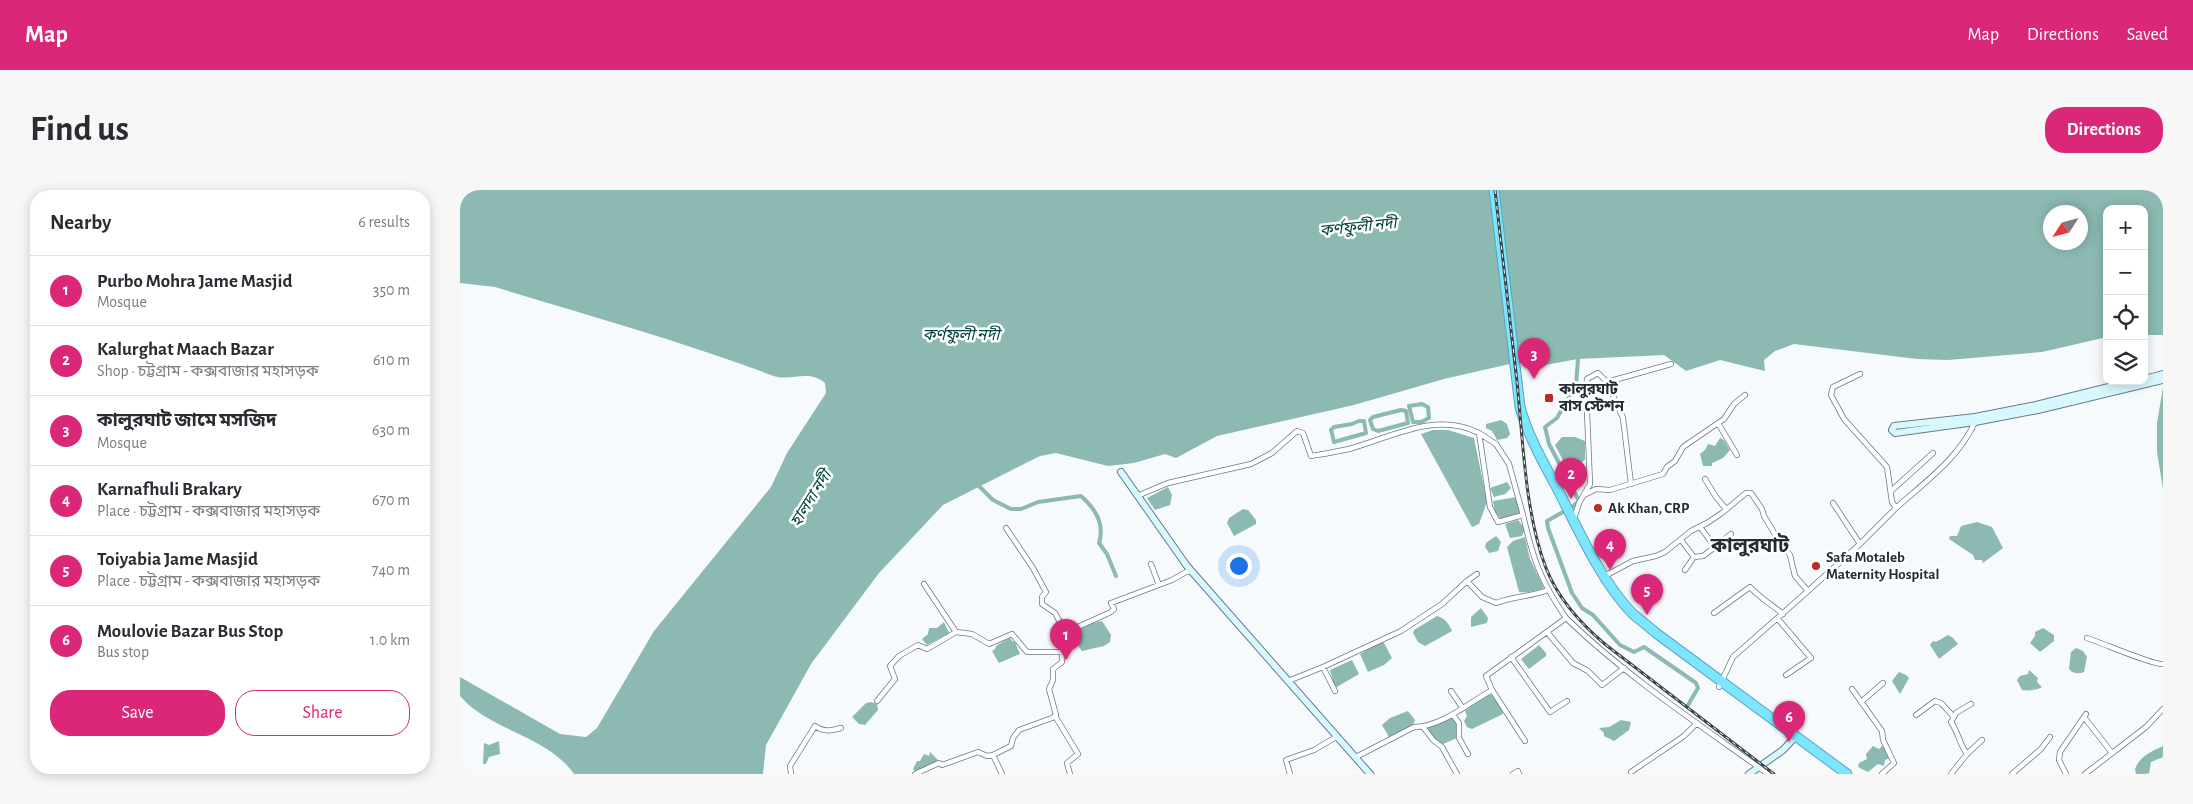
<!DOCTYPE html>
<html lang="en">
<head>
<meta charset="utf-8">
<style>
	body { margin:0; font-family:"Alegreya Sans","Noto Sans Bengali",sans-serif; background:#f7f7f7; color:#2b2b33 }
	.controls { position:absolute; right:15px; top:15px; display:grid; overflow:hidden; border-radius:10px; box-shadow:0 2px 12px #0003 }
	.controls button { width:45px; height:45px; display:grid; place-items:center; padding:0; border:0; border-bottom:1px solid #e1e1e2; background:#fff; color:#2b2b33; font:25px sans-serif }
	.compass { position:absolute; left:1583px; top:15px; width:45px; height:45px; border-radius:50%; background:#fff; box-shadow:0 2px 12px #0003; rotate:234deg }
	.you { position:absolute; left:778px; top:375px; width:18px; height:18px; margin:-12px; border:4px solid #fff; border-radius:50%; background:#1a73e8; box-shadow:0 0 0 8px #1a73e833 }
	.badge { display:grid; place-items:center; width:32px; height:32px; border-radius:50%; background:#db2777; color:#fff; font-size:16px; font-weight:700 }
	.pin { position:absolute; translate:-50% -41px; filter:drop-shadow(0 1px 2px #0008) }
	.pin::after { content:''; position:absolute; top:26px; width:18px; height:15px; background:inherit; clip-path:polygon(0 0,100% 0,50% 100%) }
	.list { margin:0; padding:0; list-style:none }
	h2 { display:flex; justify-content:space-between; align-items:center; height:65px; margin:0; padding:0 20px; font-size:21px }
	h2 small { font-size:16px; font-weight:400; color:#7c7c81 }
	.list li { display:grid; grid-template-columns:32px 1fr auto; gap:15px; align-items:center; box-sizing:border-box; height:70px; padding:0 20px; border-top:1px solid #e1e1e2 }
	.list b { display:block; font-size:19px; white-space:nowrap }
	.list p { margin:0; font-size:16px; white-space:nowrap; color:#7c7c81 }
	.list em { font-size:16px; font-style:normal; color:#7c7c81 }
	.actions { display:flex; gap:10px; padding:15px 20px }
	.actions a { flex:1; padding:11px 0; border:1px solid #db2777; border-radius:20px; text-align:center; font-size:18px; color:#db2777 }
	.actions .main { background:#db2777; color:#fff }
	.icon { flex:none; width:28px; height:28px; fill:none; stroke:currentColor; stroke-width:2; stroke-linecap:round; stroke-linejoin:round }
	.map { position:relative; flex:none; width:1703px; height:584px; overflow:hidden; border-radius:20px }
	header { display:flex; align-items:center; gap:30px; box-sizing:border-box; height:70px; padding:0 25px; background:#db2777; color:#fff }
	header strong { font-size:24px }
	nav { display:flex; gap:28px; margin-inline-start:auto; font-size:18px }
	.intro { display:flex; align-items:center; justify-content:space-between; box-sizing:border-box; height:120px; padding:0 30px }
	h1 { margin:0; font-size:35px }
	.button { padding:12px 22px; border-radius:20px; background:#db2777; color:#fff; font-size:18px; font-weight:700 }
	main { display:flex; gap:30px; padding:0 30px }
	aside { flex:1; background:#fff; border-radius:20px; box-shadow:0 2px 12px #0003 }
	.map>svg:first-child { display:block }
	.water { fill:#8cb9b2; fill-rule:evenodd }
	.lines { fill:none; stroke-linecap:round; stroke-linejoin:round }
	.canal { stroke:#8cb9b2; stroke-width:4 }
	.street-casing { stroke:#697a87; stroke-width:6 }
	.secondary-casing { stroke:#697a87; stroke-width:8 }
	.highway-casing { stroke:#5da5b7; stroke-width:11 }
	.street { stroke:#fff; stroke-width:4.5 }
	.secondary { stroke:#d7f8ff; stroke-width:6 }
	.highway { stroke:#7be6fe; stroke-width:9 }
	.rail-casing { stroke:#3c4349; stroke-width:3 }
	.rail { stroke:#fff; stroke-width:1; stroke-dasharray:4; stroke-linecap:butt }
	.poi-dot { fill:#ba2b29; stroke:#fff; stroke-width:2 }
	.labels { text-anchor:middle; stroke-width:5; stroke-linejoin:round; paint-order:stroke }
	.poi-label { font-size:15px; font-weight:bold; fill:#252c32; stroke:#fff; text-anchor:start }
	.water-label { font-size:16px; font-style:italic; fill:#00453e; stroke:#fff }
	.district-label { font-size:20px; font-weight:bold; fill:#252c32; stroke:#fff }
</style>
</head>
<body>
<header>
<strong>Map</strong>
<nav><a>Map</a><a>Directions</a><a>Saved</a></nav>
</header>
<div class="intro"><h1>Find us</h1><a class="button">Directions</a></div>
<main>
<aside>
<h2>Nearby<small>6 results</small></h2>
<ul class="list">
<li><span class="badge">1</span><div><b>Purbo Mohra Jame Masjid</b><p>Mosque</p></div><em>350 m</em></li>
<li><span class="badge">2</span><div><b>Kalurghat Maach Bazar</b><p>Shop · চট্টগ্রাম - কক্সবাজার মহাসড়ক</p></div><em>610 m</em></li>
<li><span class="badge">3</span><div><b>কালুরঘাট জামে মসজিদ</b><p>Mosque</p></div><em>630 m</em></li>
<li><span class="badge">4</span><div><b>Karnafhuli Brakary</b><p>Place · চট্টগ্রাম - কক্সবাজার মহাসড়ক</p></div><em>670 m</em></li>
<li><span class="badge">5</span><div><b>Toiyabia Jame Masjid</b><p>Place · চট্টগ্রাম - কক্সবাজার মহাসড়ক</p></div><em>740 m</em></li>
<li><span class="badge">6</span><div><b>Moulovie Bazar Bus Stop</b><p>Bus stop</p></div><em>1.0 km</em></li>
</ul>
<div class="actions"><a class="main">Save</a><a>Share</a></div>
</aside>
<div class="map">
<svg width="1703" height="584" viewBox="0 0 1703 584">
	<rect width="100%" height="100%" fill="#f7fafd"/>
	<path class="water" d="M0,0H1703V145H1684V19H1647V147L1582,162L1488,170L1457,169L1334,154L1315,161L1304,170L1305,181L1260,170L1226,181L1204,165L1118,169L1079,176L1067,173H1054L984,189L894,215L757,246L716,268L705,264L674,273L648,276L596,263L580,266L483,315L419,383L351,474L306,555L303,584H114C87,545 30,541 0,506V487L100,544L126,547L137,538L194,441L311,297L327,263L366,203L365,193C347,178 330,193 311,185C221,151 127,125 35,97L0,93ZM1590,22H1620V52H1590Z
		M1703,197V299L1697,262V233Z
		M1041,230L1047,234L1050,244L1047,248L1037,250L1032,241L1026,238V234Z
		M973,240H988L1014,248L1027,312L1019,334L1012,337L961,244Z
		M1102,247H1115L1125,251V270L1108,280L1095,255Z
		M1260,248L1264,250L1270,260L1263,268L1252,273V276H1243L1240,264L1245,260L1248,254L1255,256Z
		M1047,292L1051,298L1045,304L1034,307L1030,298Z
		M708,297L712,305L710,315L695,320L687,308Z
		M1057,307L1061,323L1041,329L1035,322L1033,311Z
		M783,319L788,320L796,330V334L774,346L767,333L769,328Z
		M1058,330L1065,339L1062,346L1050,348L1045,334Z
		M1517,332L1532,337L1543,358L1523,373L1522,370H1515L1513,365L1489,349L1490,346H1497L1501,336Z
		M1036,346L1041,352L1038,361L1029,363L1025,357L1026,353Z
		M1065,347L1070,369L1084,398C1076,401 1068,403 1059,402L1047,357L1053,351Z
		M1021,418L1028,428L1027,433L1011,437V427Z
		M977,426C985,428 989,434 992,441L965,456L958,452L953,443L954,440Z
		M642,431L651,445L650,452L644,456L622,461L616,453L614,445C620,436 632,433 642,431Z
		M484,432L489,443L467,455L462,449L468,444L469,438H477Z
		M1583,438L1594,445V451L1580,462L1570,453L1575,446V442Z
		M1488,445L1493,448L1498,454L1479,469L1470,455L1473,451L1476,452Z
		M550,448L552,451L555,452L560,464L539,473L532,461L535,459L537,455Z
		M921,452L924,453L932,468L924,475L908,482L900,464Z
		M1079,455L1086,463V466L1069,479L1061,469Z
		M1616,458L1623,461L1627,467L1624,482C1619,484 1613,484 1609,479L1611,462Z
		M892,470L899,484L875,498L870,480Z
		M1569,480L1578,488L1577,492L1582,497C1578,500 1567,501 1562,500L1557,490L1560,486L1568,484Z
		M1439,482L1446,485L1449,488L1440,504L1432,491Z
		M1028,505H1033L1038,510L1043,524L1012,539L1007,537L1004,531L1007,526L1005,521Z
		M411,512L417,514L418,520L405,535L399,534L392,527L406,513Z
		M948,521L955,530L953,535L929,547L922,535L930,528Z
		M988,529H995L998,533L997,548L981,555L977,553L966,539Z
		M1161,530L1171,532L1169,540L1154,551L1144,546V543L1139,538L1149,537Z
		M39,551L40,564L29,567L26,574H23L24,553L29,555Z
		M1413,556L1419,559L1422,556L1426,558L1430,568L1425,570L1424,576L1418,574L1408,582L1398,577L1399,573L1407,569L1406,564Z
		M1703,556V567L1691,572L1689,584H1676L1675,579C1679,567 1692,561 1703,556Z
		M470,562L478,570L469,577L455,581L453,579L457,571H460L464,564L469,566Z"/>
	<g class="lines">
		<path class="canal" d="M962,214L968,217L969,228L961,232H953L949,216Z
			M941,220L946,221L948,233L918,241L913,239L910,230L913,227Z
			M899,231H904L906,243L874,252L871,240L874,237L892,234Z
			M516,293L533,310L551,319H561L578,312L621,306C636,319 645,334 639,353L647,364L656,386
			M1111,318L1119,311L1089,254L1085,237L1097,228L1116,195L1118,169
			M1103,322L1087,331L1088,338L1112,403L1122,418L1133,425L1160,455L1174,462L1184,457L1236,493L1238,498L1228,515"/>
		<g class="street-casing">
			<path id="street" d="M1258,233L1277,265
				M1019,243L1036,254L1049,274L1063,325
				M1245,289L1256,307L1266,319
				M1171,294L1163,228L1147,192L1211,174
				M1431,301L1473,263
				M1124,305L1136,299L1150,300L1203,284L1207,277L1215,271L1223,257L1264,229L1274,214L1285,205
				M677,306L708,293L791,274L812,263L837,241L843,243L851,266C863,264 876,262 889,259C932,247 976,221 1019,243L1030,317L1038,332L1063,325C1073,369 1080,390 1106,428L1026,486L1032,500C1009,513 981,537 954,537L896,567
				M1436,318C1465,292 1499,268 1515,232
				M1114,329L1119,313L1130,294L1127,222L1125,206L1127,189L1138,183L1147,192
				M1221,350L1234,367L1243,366L1255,357L1240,337
				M1400,354L1436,318L1432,312L1427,277L1384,229L1371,205L1373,197L1400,184
				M1255,357L1271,344
				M691,374L699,395
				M1225,380L1234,367
				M1143,387L1173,371L1196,366L1205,362L1231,341L1247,333L1262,323L1286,303H1291L1302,319L1304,326L1319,351L1330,365L1335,386L1348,401L1273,467L1259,497
				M1007,391L1017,384
				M464,394L496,442
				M1348,401L1400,354L1373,313
				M1254,423L1290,397C1300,408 1312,415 1323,424
				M1106,428C1167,487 1240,535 1308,584
				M1318,429L1351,468L1326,485
				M1087,442L1113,473L1128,481L1142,495L1164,478
				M604,448L611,440L651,422L654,419L651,413L712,390L726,382L732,381
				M1627,448C1640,452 1695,476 1703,474
				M1051,467L1090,522L1107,511
				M863,477L875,501
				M828,491L863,477L941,441L982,414L1007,391L1022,407L1036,413C1054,406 1070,407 1088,400
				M1392,499L1422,541L1423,550L1434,573L1422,584
				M1032,500L1065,551
				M991,501L1002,517
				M417,511L435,489L430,476L439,466L458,455L467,459L496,442L512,444L529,454L552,444L567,462H603
				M1401,512L1423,493
				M993,525L999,533V548L1008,564
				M1456,525L1475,511L1481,513L1493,526
				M595,526L618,564L607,573L610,584
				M1624,527L1652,563
				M963,537L973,550L982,557L997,584
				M1507,564L1522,550
				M1171,582L1224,546L1237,533
				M331,584L330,576L355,536C364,542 370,541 381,538
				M455,584L479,573L482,575L518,562L527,566L533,565
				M542,584L533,565L551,556L553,548L559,540L592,528L596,525L589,499L593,490V479L602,472L603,444L601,434L595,423L582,414V407L586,402L573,378L546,338
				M830,584L826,570L854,560L876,547
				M1053,584L1058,581L1059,584
				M1491,584L1507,564C1499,553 1499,544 1491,532L1496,523L1511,514
				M1552,584L1581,559L1590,547
				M1606,584L1599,570L1600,562L1626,524
				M1625,584L1686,537L1703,519"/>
		</g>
		<g class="secondary-casing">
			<path id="secondary" d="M1684,189L1703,184
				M1673,191L1576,215L1515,227L1434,236L1432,240L1435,243L1515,232L1578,220L1703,190
				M661,282L727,376L910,584
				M1289,584L1323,560L1335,547"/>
		</g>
		<g class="highway-casing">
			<path id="highway" d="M1034,0L1060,217C1068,246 1083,272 1097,298C1117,337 1141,391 1172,423C1180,430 1188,436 1196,443L1387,584"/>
		</g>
		<use href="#street" class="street"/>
		<use href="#secondary" class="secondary"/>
		<use href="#highway" class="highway"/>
		<g class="rail-casing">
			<path id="rail" d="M1035,0C1042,64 1050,128 1057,192C1063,250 1065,324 1086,378C1098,409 1121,434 1146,455L1314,584"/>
		</g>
		<use href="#rail" class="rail"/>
	</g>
	<g class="poi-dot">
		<rect x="1084" y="203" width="10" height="10" rx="2.5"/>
		<circle cx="1138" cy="318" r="5"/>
		<circle cx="1356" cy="376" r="5"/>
	</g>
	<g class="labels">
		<g class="poi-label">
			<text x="1099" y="204">কালুরঘাট<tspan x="1099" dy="17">বাস স্টেশন</tspan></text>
			<text x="1148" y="323">Ak Khan, CRP</text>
			<text x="1366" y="372">Safa Motaleb<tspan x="1366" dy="17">Maternity Hospital</tspan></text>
		</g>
		<g class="water-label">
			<text transform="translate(898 36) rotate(-6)" y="6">কর্ণফুলী নদী</text>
			<text x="501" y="150">কর্ণফুলী নদী</text>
			<text transform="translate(350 308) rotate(-58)" y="6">হালদা নদী</text>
		</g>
		<g class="district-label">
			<text x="1290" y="362">কালুরঘাট</text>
		</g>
	</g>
</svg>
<div class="controls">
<button>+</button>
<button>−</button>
<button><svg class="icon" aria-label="locate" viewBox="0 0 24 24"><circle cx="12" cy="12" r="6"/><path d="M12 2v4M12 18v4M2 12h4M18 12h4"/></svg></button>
<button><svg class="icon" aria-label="layers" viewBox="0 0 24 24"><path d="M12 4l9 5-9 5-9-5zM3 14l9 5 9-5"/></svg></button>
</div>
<svg class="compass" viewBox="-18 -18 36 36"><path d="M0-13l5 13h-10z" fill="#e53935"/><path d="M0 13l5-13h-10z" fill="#7c7c81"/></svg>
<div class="you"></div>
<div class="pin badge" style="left:606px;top:470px">1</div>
<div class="pin badge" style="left:1111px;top:309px">2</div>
<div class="pin badge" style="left:1074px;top:189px">3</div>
<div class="pin badge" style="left:1150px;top:380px">4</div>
<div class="pin badge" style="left:1187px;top:425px">5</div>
<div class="pin badge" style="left:1329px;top:552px">6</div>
</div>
</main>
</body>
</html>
